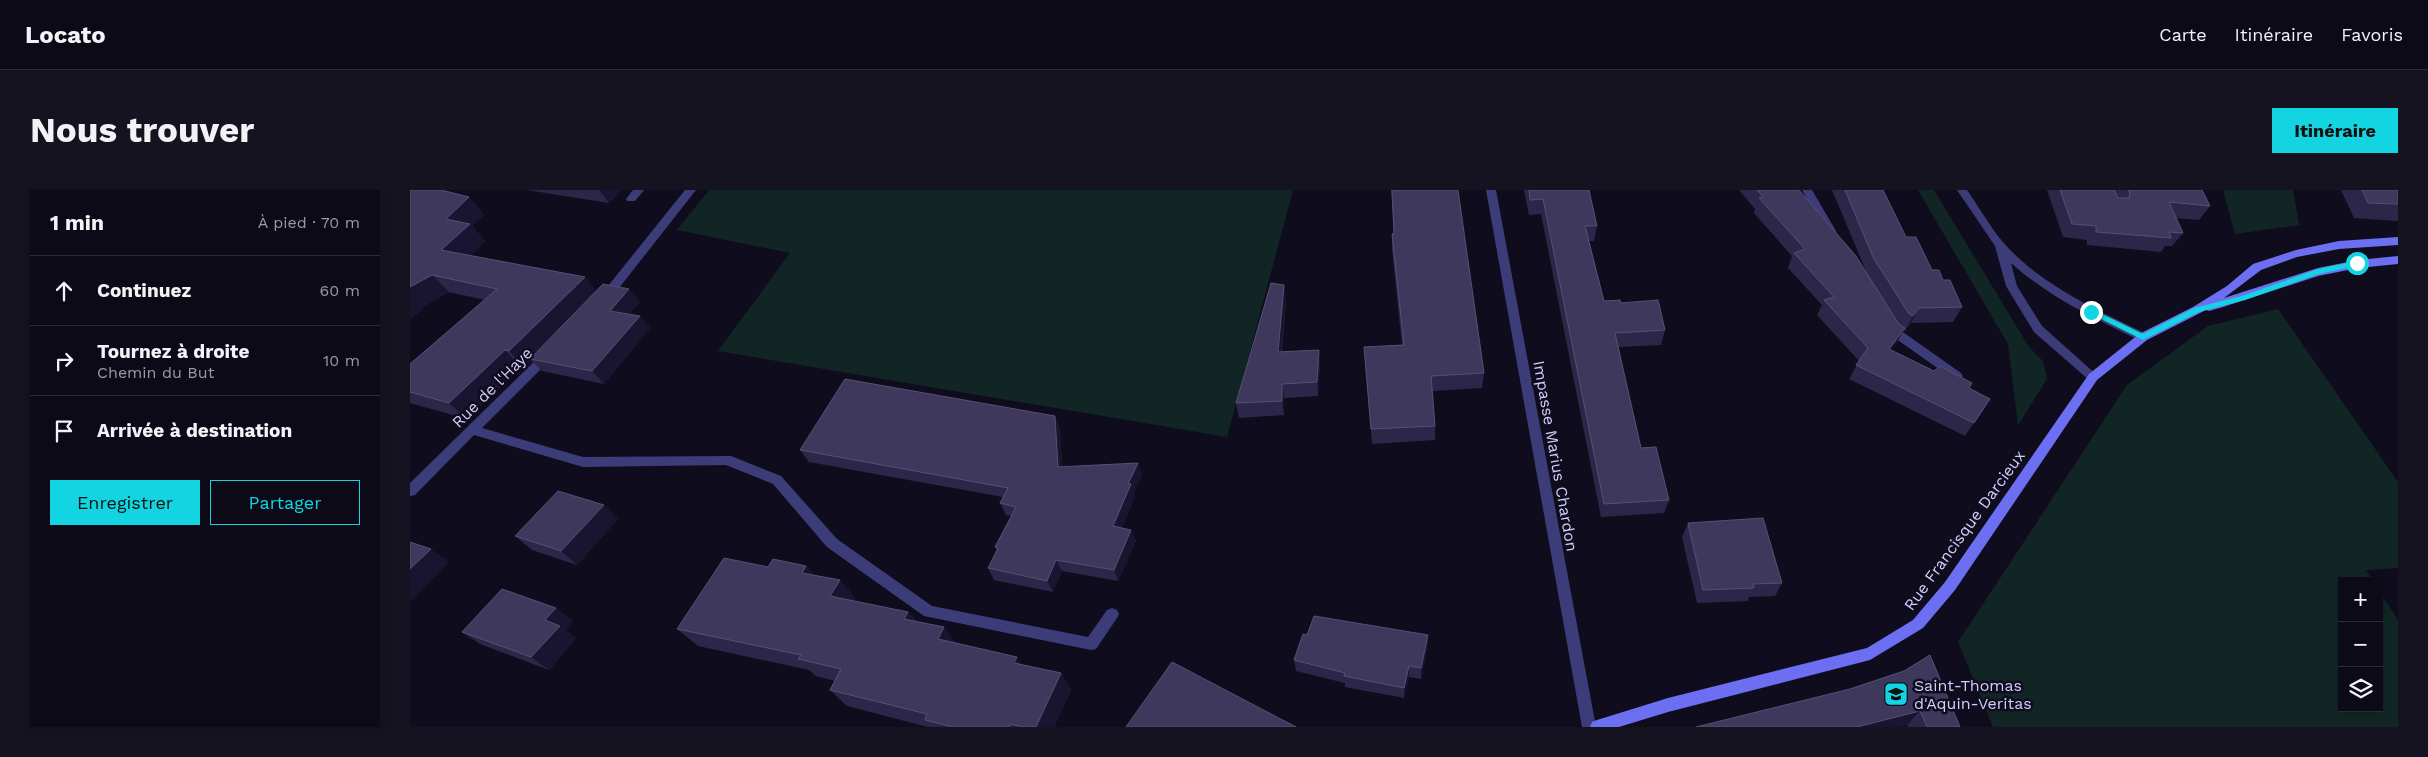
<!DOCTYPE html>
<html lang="fr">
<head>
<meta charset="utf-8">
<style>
	body { margin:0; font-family:"Work Sans",sans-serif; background:#14131f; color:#f1f3f6 }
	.controls { position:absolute; right:15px; bottom:15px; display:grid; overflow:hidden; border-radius:0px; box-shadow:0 2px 8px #0003 }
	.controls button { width:45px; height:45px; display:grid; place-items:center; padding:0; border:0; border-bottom:1px solid #2b2b35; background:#0b0a16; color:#f1f3f6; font:25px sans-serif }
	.stop { position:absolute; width:15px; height:15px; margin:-11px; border:4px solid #13d5e1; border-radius:50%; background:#fff }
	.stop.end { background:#13d5e1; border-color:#fff; box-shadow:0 1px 5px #0008 }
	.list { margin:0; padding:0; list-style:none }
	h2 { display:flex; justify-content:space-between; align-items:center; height:65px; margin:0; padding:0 20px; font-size:21px }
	h2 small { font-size:16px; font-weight:400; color:#9a9aa1 }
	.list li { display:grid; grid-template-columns:32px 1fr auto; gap:15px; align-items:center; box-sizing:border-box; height:70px; padding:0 20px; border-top:1px solid #2b2b35 }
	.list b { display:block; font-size:19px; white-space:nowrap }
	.list p { margin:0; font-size:16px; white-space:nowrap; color:#9a9aa1 }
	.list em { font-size:16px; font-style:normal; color:#9a9aa1 }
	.actions { display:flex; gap:10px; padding:15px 20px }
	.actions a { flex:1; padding:11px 0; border:1px solid #13d5e1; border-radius:0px; text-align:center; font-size:18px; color:#13d5e1 }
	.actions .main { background:#13d5e1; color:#111 }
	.icon { flex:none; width:28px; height:28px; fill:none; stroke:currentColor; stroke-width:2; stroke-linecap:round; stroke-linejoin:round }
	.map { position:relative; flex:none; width:1988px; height:537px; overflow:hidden; border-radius:0px }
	header { display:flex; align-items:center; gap:30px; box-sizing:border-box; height:70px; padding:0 25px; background:#0b0a16; border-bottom:1px solid #2b2b35 }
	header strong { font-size:24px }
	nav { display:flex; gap:28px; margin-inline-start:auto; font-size:18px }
	.intro { display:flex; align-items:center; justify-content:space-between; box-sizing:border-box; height:120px; padding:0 30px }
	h1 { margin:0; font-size:35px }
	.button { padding:12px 22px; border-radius:0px; background:#13d5e1; color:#111; font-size:18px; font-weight:700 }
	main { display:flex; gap:30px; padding:0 30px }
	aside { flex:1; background:#0b0a16; border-radius:0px; box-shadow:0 2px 8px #0003 }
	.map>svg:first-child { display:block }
	.green { fill:#112624 }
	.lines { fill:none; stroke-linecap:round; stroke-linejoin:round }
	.lane { fill:#3c3d78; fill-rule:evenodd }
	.street { fill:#3c3d78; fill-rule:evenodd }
	.secondary { fill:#6d6ff2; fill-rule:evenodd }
	.wall { fill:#2c2749 }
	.shaded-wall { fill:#191530 }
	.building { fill:#3e395c; stroke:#555075 }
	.route { fill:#13d5e1 }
	.labels { text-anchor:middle; stroke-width:5; stroke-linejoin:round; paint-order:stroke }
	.street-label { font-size:16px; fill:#d1cdfb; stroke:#0f0d1d }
	.poi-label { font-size:16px; fill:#d1cdfb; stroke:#0f0d1d; text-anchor:start }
</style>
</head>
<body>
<header>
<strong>Locato</strong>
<nav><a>Carte</a><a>Itinéraire</a><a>Favoris</a></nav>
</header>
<div class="intro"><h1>Nous trouver</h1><a class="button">Itinéraire</a></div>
<main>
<aside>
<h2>1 min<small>À pied · 70 m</small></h2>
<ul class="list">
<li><svg class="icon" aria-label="ahead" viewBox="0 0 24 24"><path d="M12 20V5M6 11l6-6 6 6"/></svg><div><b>Continuez</b></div><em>60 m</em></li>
<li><svg class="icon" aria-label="right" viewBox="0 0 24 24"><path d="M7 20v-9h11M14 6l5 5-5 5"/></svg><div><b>Tournez à droite</b><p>Chemin du But</p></div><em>10 m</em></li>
<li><svg class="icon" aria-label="arrive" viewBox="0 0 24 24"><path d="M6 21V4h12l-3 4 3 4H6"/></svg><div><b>Arrivée à destination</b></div></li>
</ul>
<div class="actions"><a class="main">Enregistrer</a><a>Partager</a></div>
</aside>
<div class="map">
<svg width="1988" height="537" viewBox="0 0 1988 537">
	<rect width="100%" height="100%" fill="#0f0d1d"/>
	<path class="green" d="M299,0H883L817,247L308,161L380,63L267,40Z
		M1508,0H1524L1619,157L1633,171L1637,189L1608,235L1598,154Z
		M1813,0H1883L1889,35L1825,44Z
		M1868,119L1988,292V378L1956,380L1963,391H1932V518H1969V401L1988,430V537H1583L1548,452L1717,195L1798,136Z"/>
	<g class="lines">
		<path class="lane" d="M223,0H234L225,11H217L216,9Z"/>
		<path class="street" d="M275,0H286L198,112H190L188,109L190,106Z
			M1076,0H1086L1186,537H1172Z
			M1392,0H1402L1426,41L1425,44H1417Z
			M1547,0H1557C1569,17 1579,35 1592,51C1630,95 1685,119 1737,144L1739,147L1737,150H1729C1683,128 1639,107 1601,73L1607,96L1632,136L1689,187L1683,192L1679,190L1624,142L1596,96L1585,56Z
			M1480,130L1484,131L1490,140L1551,183L1553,186L1551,189H1543L1482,146L1474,134Z
			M139,160L145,164L143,167L72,238L173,267L321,266L371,286L427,349L522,416L678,447L697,420L702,418L707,420L709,424L707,428L686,459L681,460L514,426L417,357L363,294L316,275L173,277L64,245L5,305L0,306V293L135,161Z"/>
		<path class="secondary" d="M1988,47V55L1929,59L1887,67L1851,80L1814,108L1908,78L1948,70L1988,66V74L1948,78L1908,86L1813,117L1799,121L1796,120L1737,150L1687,190L1545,400L1513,438L1460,470L1258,522L1209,537H1180L1182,532L1187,530L1258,508L1457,458L1503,430L1535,392L1679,184L1729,144L1783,117L1817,96L1843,74L1886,60L1929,51Z"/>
	</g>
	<path class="wall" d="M0,0L59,7L74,25L62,36L75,51L60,66L175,87L186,101L230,112L219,124L230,126L240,138L194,194L132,181L122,171L115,178L111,177L57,229L0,213V174L75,110L39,102L19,113L0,130Z
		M117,0H212L199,13Z
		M981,0H1048L1074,183L1072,198L1023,201L1025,236V250L962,254L954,157L992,155L982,59V44L984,43Z
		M1114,0H1179L1187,36L1184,51H1179L1194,111L1211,113L1255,140L1251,155L1208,157L1231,258L1259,310L1254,323L1191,327L1131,24L1119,25Z
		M1329,0H1389L1456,81L1422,0H1473L1496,47L1522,80L1533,90L1552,117L1543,132L1501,133L1495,141L1493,140L1487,152L1481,160L1580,209L1555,246L1439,189L1449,171L1407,125L1412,115L1378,78L1382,66L1344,23L1345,19Z
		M1637,0H1792L1800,16L1789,30L1766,28L1773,43L1762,56H1755L1751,62L1677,55V50L1653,47Z
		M1931,0H1988V30L1987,31L1944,28Z
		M876,110L872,162L910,175L908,206L874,208V225L829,228L826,213Z
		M650,238L652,277L728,273L732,285L724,302L725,306L712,338L721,340L726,351L708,391L652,381L643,402L584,390L578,378L587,360L585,357L601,326L596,325L590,313L593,307L399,272L390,260Z
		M208,329L167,375L122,360L105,346Z
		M1278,333L1372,393L1365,406L1339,407L1338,411L1287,413L1272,347Z
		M396,376L404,385L430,390L445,408L444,411L498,422L506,431L545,453L612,475L651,483L661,500L644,537H518L437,516L420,500L425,491L406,486L399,480L288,456L267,439L358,377Z
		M163,431L155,440L166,448L139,480L70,454L52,442Z
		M897,445L1018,456L1011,489L999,487L994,508L935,497V493L886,481L884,470Z
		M1494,481L1550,537H1498L1497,535L1440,499Z"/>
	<path class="shaded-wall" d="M189,0H212L199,13Z
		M59,7L74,25L62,36L75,51L48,78L31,60L36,29Z
		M22,85L39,102L19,113L0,130V97Z
		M175,87L189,104L120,169L122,171L115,178L99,161Z
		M874,95L876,110L870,177L868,162Z
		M219,99L230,112L210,133L200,121Z
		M1509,118L1501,133L1495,141L1503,126Z
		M230,126L240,138L194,194L182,181Z
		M1495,138L1487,152L1471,173L1479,159Z
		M95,160L111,177L57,229L39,213Z
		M909,160L910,175L908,206L907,192Z
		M872,194L874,208V225L872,211Z
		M645,226L650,238L653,289L648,277Z
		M728,273L732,285L724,302L725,306L708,348L703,336L718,294Z
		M194,315L208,329L167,375L151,361Z
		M721,340L726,351L708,391L704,380Z
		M21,359L39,372L0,412V379Z
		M646,370L652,381L643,402L637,391Z
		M396,376L413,395L392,383Z
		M430,390L445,408L436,424L420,406Z
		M146,418L163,431L155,440L166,448L139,480L121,467L135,430Z
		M498,422L512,440L494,429Z
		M534,437L547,455L528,449Z
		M1018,445V456L1011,489V478Z
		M607,467L618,484L604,473Z
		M999,476V487L994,508V498Z
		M651,483L661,500L644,537H626Z
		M1510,521L1497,535L1490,537H1447Z"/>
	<path class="building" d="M0,0H31L59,7L36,29L60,34L31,60L175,87L99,161L95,160L39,213L0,202V174L87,99L22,85L0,97Z
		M982,0H1048L1074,183L1021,186L1025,236L961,239L954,157L994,155L982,44L984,43Z
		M1119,0H1179L1187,36H1175L1194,111L1210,110L1211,113L1248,110L1255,140L1205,143L1231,258L1246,257L1259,310L1194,314L1133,9L1120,10Z
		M1347,0H1389L1446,66L1488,133L1495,138L1479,159L1524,181L1530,176L1562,193L1559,198L1580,209L1564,233L1446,175L1458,158L1414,110L1424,107L1384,63L1395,59L1349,8L1353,7Z
		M1435,0H1473L1496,47H1506L1522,80H1529L1533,90H1540L1552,117L1509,118L1503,126L1499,124L1463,67Z
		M1650,0H1704L1708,8H1719L1720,4L1718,0H1792L1800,16L1759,12L1773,43L1759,42L1761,48L1686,42V36L1662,34Z
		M1952,0H1988V14L1958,13Z
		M861,93L874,95L868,162L909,160L907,192L872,194V211L826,213Z
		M193,94L219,99L200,121L230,126L182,181L120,169Z
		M435,189L645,226L648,277L728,273L718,294H721L703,336L721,340L704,380L646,370L637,391L578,378L588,358L585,357L606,317L590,313L598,298L390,260Z
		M148,301L194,315L151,361L105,346Z
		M1353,328L1372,393L1343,394L1344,398L1293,400L1278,333Z
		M0,352L21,359L0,379Z
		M314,368L358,377L363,369L396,376L392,383L430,390L420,406L498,422L494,429L534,437L528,449L607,467L604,473L651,483L626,537H614L600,534L599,537H539V536L515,530L517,524L420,500L431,479L388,469L391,465L267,439Z
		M92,399L146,418L135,430L150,436L121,467L52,442Z
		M904,426L1018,445L1011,478L999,476L994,498L934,486L935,483L884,470L893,444L897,445Z
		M1520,465L1550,537H1517L1510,521L1447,537H1286L1440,499L1494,481Z
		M762,472L886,537H716Z"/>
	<path class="route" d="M1947,71L1951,73L1950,75L1909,84L1835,110L1789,122L1733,150L1677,122L1684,120L1733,144L1784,118L1832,106L1908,79Z"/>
	<defs>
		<g id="school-square" transform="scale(1.25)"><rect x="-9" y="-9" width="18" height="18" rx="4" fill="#13d5e1" stroke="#0f0d1d"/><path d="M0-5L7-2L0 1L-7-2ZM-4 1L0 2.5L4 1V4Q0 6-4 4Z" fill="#111"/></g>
	</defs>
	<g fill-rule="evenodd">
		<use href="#school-square" x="1486" y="504"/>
	</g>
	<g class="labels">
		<g class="street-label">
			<text transform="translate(82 197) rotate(-45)" y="6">Rue de l'Haye</text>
			<text transform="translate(1146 266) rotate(80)" y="6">Impasse Marius Chardon</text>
			<text transform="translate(1554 340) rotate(-54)" y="6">Rue Francisque Darcieux</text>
		</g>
		<g class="poi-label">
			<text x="1504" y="501">Saint-Thomas<tspan x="1504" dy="18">d'Aquin-Veritas</tspan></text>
		</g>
	</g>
</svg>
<div class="controls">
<button>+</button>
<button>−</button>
<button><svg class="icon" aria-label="layers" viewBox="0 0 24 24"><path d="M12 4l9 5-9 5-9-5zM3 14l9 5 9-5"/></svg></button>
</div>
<div class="stop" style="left:1947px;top:73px"></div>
<div class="stop end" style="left:1681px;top:122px"></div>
</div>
</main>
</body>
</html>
